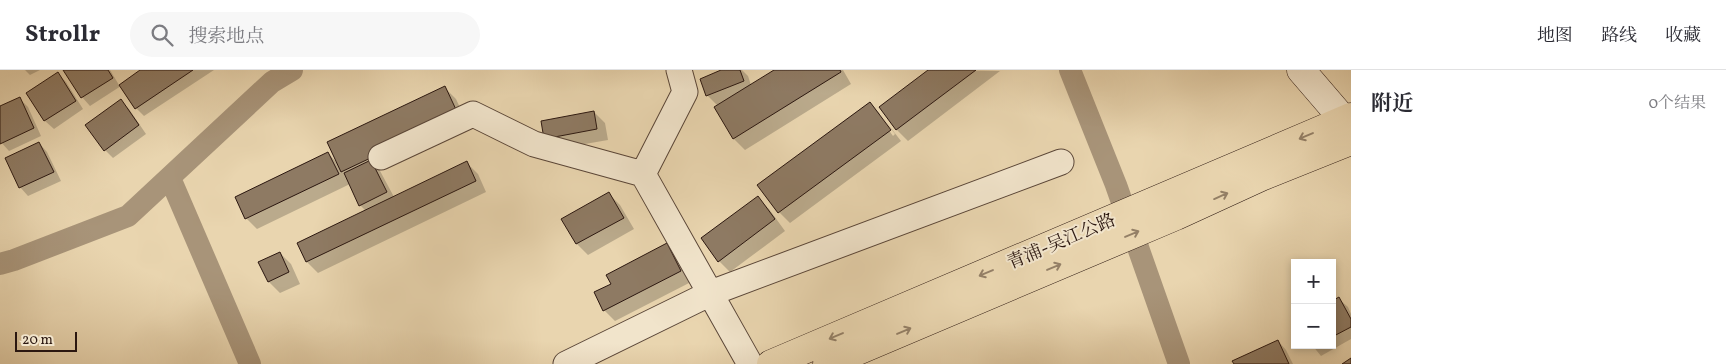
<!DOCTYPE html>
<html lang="zh">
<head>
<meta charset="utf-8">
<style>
	body { margin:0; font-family:Vollkorn,"Noto Serif SC",serif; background:#f7f7f7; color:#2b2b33 }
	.controls { position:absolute; right:15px; bottom:15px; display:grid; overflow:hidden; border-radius:0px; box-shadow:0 2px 8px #0003 }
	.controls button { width:45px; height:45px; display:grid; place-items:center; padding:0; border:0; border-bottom:1px solid #e1e1e2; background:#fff; color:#2b2b33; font:25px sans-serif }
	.scale { position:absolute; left:15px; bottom:12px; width:62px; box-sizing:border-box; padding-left:5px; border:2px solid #2b1710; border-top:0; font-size:14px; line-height:18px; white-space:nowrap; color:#2b1710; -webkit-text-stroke:4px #f1e4cb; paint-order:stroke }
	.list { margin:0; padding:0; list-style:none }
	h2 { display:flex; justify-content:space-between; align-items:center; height:65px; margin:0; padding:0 20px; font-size:21px }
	h2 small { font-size:16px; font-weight:400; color:#7c7c81 }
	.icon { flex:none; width:28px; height:28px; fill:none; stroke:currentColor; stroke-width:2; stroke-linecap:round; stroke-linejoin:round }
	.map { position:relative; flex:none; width:1351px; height:294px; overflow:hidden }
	header { display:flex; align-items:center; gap:30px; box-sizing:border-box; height:70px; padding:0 25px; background:#fff; border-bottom:1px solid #e1e1e2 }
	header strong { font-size:24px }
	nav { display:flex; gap:28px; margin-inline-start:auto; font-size:18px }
	.search { width:350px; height:45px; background:#f7f7f7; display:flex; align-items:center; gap:12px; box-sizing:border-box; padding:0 18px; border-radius:28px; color:#7c7c81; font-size:19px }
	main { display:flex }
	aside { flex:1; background:#fff }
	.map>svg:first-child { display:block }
	.shadow { fill:#0003 }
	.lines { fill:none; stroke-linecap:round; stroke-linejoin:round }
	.canal { stroke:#a89479; stroke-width:22 }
	.building { fill:#8e7a63; stroke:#2b1710 }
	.street-casing { stroke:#5a4638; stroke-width:27 }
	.secondary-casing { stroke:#2b1710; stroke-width:29 }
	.primary-casing { stroke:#2b1710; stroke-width:29 }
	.street { stroke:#f1e4cb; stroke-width:25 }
	.secondary { stroke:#f1e4cb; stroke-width:28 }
	.primary { stroke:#e9d5af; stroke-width:28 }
	.oneway { stroke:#948067 }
	.labels { text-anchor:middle; stroke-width:4; stroke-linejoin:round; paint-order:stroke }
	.street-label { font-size:18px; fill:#2b1710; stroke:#f1e4cb }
</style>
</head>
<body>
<header>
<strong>Strollr</strong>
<div class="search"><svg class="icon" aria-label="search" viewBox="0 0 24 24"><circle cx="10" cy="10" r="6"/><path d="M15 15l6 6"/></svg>搜索地点</div>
<nav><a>地图</a><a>路线</a><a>收藏</a></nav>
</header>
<main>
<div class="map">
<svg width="1351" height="294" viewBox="0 0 1351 294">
	<rect width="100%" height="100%" fill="#e9d5af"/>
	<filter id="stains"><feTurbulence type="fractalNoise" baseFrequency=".004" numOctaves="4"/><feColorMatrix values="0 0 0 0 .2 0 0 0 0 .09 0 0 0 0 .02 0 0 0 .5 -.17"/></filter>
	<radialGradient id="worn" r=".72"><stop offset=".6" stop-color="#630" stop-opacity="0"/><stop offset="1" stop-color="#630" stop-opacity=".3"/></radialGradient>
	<path class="shadow" d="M25,0H40L30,5Z
		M64,0H110L119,15L142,0H214L144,46L136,38L121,16L90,36L82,27Z
		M724,0H742L748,6L751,15L776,0H843L851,14L745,80L734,69L715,38L718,36L707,25Z
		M930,0L1000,1L908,71L897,60L881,37Z
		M58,4L66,12L83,39L54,59L45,51L28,23Z
		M445,18L456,29L469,57L379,99L394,127L467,93L478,104L486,122L318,203L307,192L366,141L360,135L350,114L257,159L246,148L328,83L338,94Z
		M20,29L28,37L41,66L9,81L0,71V38Z
		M120,31L129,39L146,64L113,88L105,80Z
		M870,33L880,44H877L893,66L895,64L880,44L901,71L790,153L779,142Z
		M594,42L605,53L608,70L556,79L545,68Z
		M39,73L47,82L61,111L28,126L20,117Z
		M609,124L620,135L634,159L588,185L577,174L563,149Z
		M758,128L769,139L785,161L730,202L719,191Z
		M667,175L678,186L691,212L615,251L604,240L612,214Z
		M280,183L291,194L300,214L280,223L269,212L260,192Z
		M1339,229L1348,237L1351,244V269L1321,286L1312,275H1332V233Z
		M1278,271L1286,280L1293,294H1235Z"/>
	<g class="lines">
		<path class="canal" d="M1070,0L1116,115L1179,294
			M170,108L250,294
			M0,194L14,190L128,146L272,12L292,0"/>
	</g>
	<path class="building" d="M63,0H108L113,8L81,28Z
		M140,0H193L135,39L119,15Z
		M721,0H740L744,11L706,26L700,9Z
		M774,0H840L841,2L733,69L714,37Z
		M928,0H976L896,60L879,37Z
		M58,2L76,31L44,51L26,23Z
		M445,16L459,46L341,102L327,72Z
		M20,27L34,58L0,74V36Z
		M121,29L139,55L104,81L85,55Z
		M870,32L891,60L778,143L757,115Z
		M594,41L597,59L544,69L541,51Z
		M39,72L54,102L19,118L5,88Z
		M328,82L339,104L245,149L235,127Z
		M371,90L387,122L359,136L344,103Z
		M467,91L476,111L306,192L297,173Z
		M609,122L624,148L576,174L561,149Z
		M758,126L775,149L718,192L701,168Z
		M667,173L681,201L603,241L594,222L611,214L606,205Z
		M280,182L289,202L268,212L258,192Z
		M1339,227L1351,249V257L1332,267V231Z
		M1278,270L1289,294H1234L1232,291Z
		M1351,288V294H1342Z"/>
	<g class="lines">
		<g class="street-casing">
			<path id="street" d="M381,87L473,44L534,74L643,104L750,294
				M643,104L685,22L679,0
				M566,294L711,223L1061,92"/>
		</g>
		<g class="secondary-casing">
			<path id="secondary" d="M1301,0L1344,50L1351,53"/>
		</g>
		<g class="primary-casing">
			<path id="primary" d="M771,294L1351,47
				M827,294L1176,146L1261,107L1351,71"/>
		</g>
		<use href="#street" class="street"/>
		<use href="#secondary" class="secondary"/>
		<use href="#primary" class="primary"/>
	</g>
	<defs><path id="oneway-shaft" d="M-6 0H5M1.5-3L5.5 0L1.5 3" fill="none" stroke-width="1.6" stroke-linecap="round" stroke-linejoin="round" transform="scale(1.25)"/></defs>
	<g class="oneway">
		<use href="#oneway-shaft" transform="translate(1306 66) rotate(157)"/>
		<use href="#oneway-shaft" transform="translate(1221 126) rotate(-24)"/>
		<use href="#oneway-shaft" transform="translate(1132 164) rotate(-23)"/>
		<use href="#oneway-shaft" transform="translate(1054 197) rotate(-23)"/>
		<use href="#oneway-shaft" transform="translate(986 203) rotate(157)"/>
		<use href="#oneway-shaft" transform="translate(904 261) rotate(-23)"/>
		<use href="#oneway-shaft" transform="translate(836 266) rotate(157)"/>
	</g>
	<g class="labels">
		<g class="street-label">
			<text transform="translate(1061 171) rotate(-23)" y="6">青浦-吴江公路</text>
		</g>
	</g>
	<rect width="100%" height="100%" filter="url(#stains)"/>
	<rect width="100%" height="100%" fill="url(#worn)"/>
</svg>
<div class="controls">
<button>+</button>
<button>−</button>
</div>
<div class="scale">20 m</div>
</div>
<aside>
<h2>附近<small>0个结果</small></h2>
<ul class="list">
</ul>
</aside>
</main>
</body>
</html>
